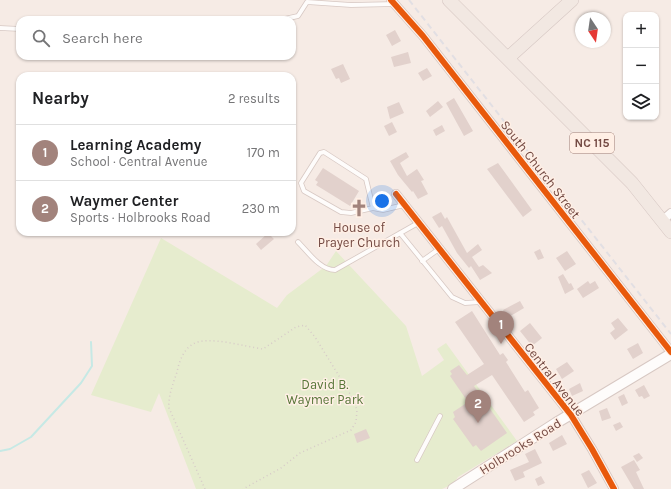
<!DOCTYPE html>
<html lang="en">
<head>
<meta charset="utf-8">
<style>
	body { margin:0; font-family:Karla,sans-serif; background:#f2f2f2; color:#202124 }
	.controls { position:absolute; right:12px; top:12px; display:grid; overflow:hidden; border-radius:8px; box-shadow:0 1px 3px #0004 }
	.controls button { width:36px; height:36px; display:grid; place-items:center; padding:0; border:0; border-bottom:1px solid #e0e0e0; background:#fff; color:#202124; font:20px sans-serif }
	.compass { position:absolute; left:575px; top:12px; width:36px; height:36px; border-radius:50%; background:#fff; box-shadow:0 1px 3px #0004; rotate:167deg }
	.you { position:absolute; left:382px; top:201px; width:14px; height:14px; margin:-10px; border:3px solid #fff; border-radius:50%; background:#1a73e8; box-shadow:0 0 0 6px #1a73e833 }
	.badge { display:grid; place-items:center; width:26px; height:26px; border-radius:50%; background:#a2837c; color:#fff; font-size:13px; font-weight:700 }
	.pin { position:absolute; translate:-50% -33px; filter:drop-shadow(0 1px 2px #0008) }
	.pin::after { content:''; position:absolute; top:21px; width:14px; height:12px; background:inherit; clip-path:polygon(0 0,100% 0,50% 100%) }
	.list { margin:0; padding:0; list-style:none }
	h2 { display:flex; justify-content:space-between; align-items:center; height:52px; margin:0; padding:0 16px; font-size:17px }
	h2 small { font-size:13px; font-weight:400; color:#757577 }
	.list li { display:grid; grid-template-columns:26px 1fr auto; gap:12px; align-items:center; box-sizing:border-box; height:56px; padding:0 16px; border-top:1px solid #e0e0e0 }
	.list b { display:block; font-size:15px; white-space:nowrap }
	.list p { margin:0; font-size:13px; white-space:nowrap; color:#757577 }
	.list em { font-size:13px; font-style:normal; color:#757577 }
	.icon { flex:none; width:22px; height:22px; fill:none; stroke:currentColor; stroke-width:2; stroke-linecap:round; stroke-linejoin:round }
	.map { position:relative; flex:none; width:671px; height:489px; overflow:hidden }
	.search { position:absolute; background:#fff; box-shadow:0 1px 3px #0004; left:16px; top:16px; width:280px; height:44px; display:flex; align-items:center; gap:10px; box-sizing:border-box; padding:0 14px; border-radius:12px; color:#757577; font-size:15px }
	.panel { position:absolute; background:#fff; box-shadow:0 1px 3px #0004; left:16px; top:72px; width:280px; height:164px; border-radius:12px }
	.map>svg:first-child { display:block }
	.green { fill:#e6ecce }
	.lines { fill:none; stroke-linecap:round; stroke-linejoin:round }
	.stream { stroke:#c6e9e5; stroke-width:2 }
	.building { fill:#e2d1cc }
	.service-casing { stroke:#d7c8c3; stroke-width:5.5 }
	.minor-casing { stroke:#d7c8c3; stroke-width:10 }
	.tertiary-casing { stroke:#d7c8c3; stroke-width:12 }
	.primary-casing { stroke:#d5c6c2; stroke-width:14 }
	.path { stroke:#d7cbc8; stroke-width:1.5; stroke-dasharray:1 3; stroke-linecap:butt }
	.service { stroke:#fefcfb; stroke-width:4 }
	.minor { stroke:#fefcfb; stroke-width:8 }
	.tertiary { stroke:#fefcfb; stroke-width:10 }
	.primary { stroke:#f2e8e2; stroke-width:13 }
	.rail { stroke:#e2dfe3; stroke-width:2; stroke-dasharray:6 4; stroke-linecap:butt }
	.cycleway-casing { stroke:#ffefe5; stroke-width:8 }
	.cycleway { stroke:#e8590c; stroke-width:6 }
	.labels { text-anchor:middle; stroke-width:3; stroke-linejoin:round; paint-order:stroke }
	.shield { fill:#ffefe5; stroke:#9e7c74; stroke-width:1 }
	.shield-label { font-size:12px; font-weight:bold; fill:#754b44 }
	.street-label { font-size:13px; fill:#754b44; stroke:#ffefe5 }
	.poi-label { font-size:13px; fill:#754b44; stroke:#ffefe5 }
	.park-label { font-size:13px; fill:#587639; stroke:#ffefe5 }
</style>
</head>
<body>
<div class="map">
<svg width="671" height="489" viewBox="0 0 671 489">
	<rect width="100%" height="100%" fill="#f6ebe5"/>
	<path class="green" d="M161,238L277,308L287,295L326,266L336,251L406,326L422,376L444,360L437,349L446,343L517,441L458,477L453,484L442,489H196L159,393L151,412L91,395Z"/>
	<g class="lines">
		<path class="stream" d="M0,451L10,449L31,437L81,383L92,366L91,342"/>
	</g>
	<path class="building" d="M395,30L401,41L392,46L386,35Z
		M408,52L411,63L394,67L391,57Z
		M343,64L350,79L341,83L339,78L336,79L331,69Z
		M427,68L432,76L423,81L418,73Z
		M454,98L473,131L464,136L446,103Z
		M438,101L443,107L430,117L426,111Z
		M399,102L404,113L390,119L387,107Z
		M392,122L397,132L389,136L384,126Z
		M442,125L445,131L436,136L433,130Z
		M406,152L409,157L400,163L407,176L417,169L424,180L421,181L428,194L418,199L413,191L412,192L398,175L390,161Z
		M498,163L532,210L523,217L487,169Z
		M323,168L359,191L350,206L316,185L318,182L315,180Z
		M441,212L445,219L447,217L467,253L478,244L482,250L472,257L479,267L483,265L492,273L480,280L471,266L469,268L457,253L442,226L439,228L432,217Z
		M268,233L274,239L261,250L256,244Z
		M540,249L544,258L538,260L534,252Z
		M567,251L576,264L565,271L556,258Z
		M563,274L569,284L571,283L574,289L565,294L558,277Z
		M588,281L590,284L595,281L599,288L583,298L577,289Z
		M520,301L524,308L507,318L503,310Z
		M472,311L500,355L503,353L508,360L506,362L525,392L528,390L539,408L533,412L535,415L524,422L492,375L474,386L507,433L481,451L476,445L473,447L453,419L455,417L453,412L468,402L450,376L452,374L450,371L459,365L467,375L484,364L455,322Z
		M618,318L628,330L615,340L610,333L615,329L611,323Z
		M530,323L542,338L532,346L520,331Z
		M638,343L643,353L633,359L627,349Z
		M567,362L574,371L562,379L556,369Z
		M580,383L583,391L572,396L569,389Z
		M644,385L650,396L644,399L642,396L639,397L635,390Z
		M624,394L628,403L622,406L618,397Z
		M607,408L611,418L602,421L599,411Z
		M620,422L623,427L616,431L613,425Z
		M366,429L370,438L357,443L354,434Z
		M562,435L567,444L553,451L549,443Z
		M535,449L542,463L523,472L525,477L515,481L510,470L529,462L525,454Z
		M639,453L643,458L637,462L633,456Z
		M634,460L640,470L636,472L644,489H634L621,467Z
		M589,470L597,483L588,488L581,474Z
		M541,476L545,483L538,486L535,479Z"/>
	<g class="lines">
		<g class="service-casing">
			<path id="service" d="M280,20L298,16L307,2L351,5L395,4
				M0,28L20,29
				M373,208L366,179L324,152L320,153L301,183L304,191L341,212L351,213L373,208L383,210L404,205
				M400,233L452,297L465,303L480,302
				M298,242C308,252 320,270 335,270L418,223
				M422,261L439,249
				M417,460L440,416"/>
		</g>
		<g class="minor-casing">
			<path id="minor" d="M391,0L423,36L671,352
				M396,194L571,415L592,449L614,489
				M663,220L671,213"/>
		</g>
		<g class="tertiary-casing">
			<path id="tertiary" d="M453,489L556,423L671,354"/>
		</g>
		<g class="primary-casing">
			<path id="primary" d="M449,0L632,183L671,232
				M508,58L572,0"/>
		</g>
		<path class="path" d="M205,489L169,408C168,396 173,384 177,372C179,362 183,350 193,344C208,335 246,347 263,349L296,327L305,325L315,337L352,397L357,410L356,422L351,430L300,453L281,468L243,489"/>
		<use href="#service" class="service"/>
		<use href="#minor" class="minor"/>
		<use href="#tertiary" class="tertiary"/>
		<use href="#primary" class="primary"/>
		<path class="rail" d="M409,0L671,334"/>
		<g class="cycleway-casing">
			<path id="cycleway" d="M391,0L423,36L671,352
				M396,194L571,415L592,449L614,489"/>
		</g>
		<use href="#cycleway" class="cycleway"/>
	</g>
	<defs>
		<g id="church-bare" transform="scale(1.38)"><path d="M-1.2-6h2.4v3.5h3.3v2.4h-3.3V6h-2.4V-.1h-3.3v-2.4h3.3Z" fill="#a2837c" stroke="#ffefe5" stroke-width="2.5" paint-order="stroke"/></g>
	</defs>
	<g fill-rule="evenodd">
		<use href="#church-bare" x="359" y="208"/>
	</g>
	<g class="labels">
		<rect class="shield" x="570" y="133" width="44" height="20" rx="3"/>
		<g class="shield-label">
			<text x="592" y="147">NC 115</text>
		</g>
		<g class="street-label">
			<text transform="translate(541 169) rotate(52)" y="5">South Church Street</text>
			<text transform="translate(555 379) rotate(52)" y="5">Central Avenue</text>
			<text transform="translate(520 446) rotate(-32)" y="5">Holbrooks Road</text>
		</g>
		<g class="poi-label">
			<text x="359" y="232">House of<tspan x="359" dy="15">Prayer Church</tspan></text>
		</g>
		<g class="park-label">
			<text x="325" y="389">David B.<tspan x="325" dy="15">Waymer Park</tspan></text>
		</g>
	</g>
</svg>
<div class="controls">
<button>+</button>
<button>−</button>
<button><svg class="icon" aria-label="layers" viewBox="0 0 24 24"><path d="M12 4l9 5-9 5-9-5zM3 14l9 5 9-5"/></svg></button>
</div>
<svg class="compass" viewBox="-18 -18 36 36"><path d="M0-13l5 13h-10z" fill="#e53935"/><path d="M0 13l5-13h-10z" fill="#757577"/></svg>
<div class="you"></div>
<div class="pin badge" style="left:501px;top:344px">1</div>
<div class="pin badge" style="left:478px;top:423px">2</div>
<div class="search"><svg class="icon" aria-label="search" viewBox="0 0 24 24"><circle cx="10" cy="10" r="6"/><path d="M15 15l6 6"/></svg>Search here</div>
<section class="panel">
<h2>Nearby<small>2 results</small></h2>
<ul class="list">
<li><span class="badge">1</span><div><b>Learning Academy</b><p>School · Central Avenue</p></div><em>170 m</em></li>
<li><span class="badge">2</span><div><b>Waymer Center</b><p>Sports · Holbrooks Road</p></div><em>230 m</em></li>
</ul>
</section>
</div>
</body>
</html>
